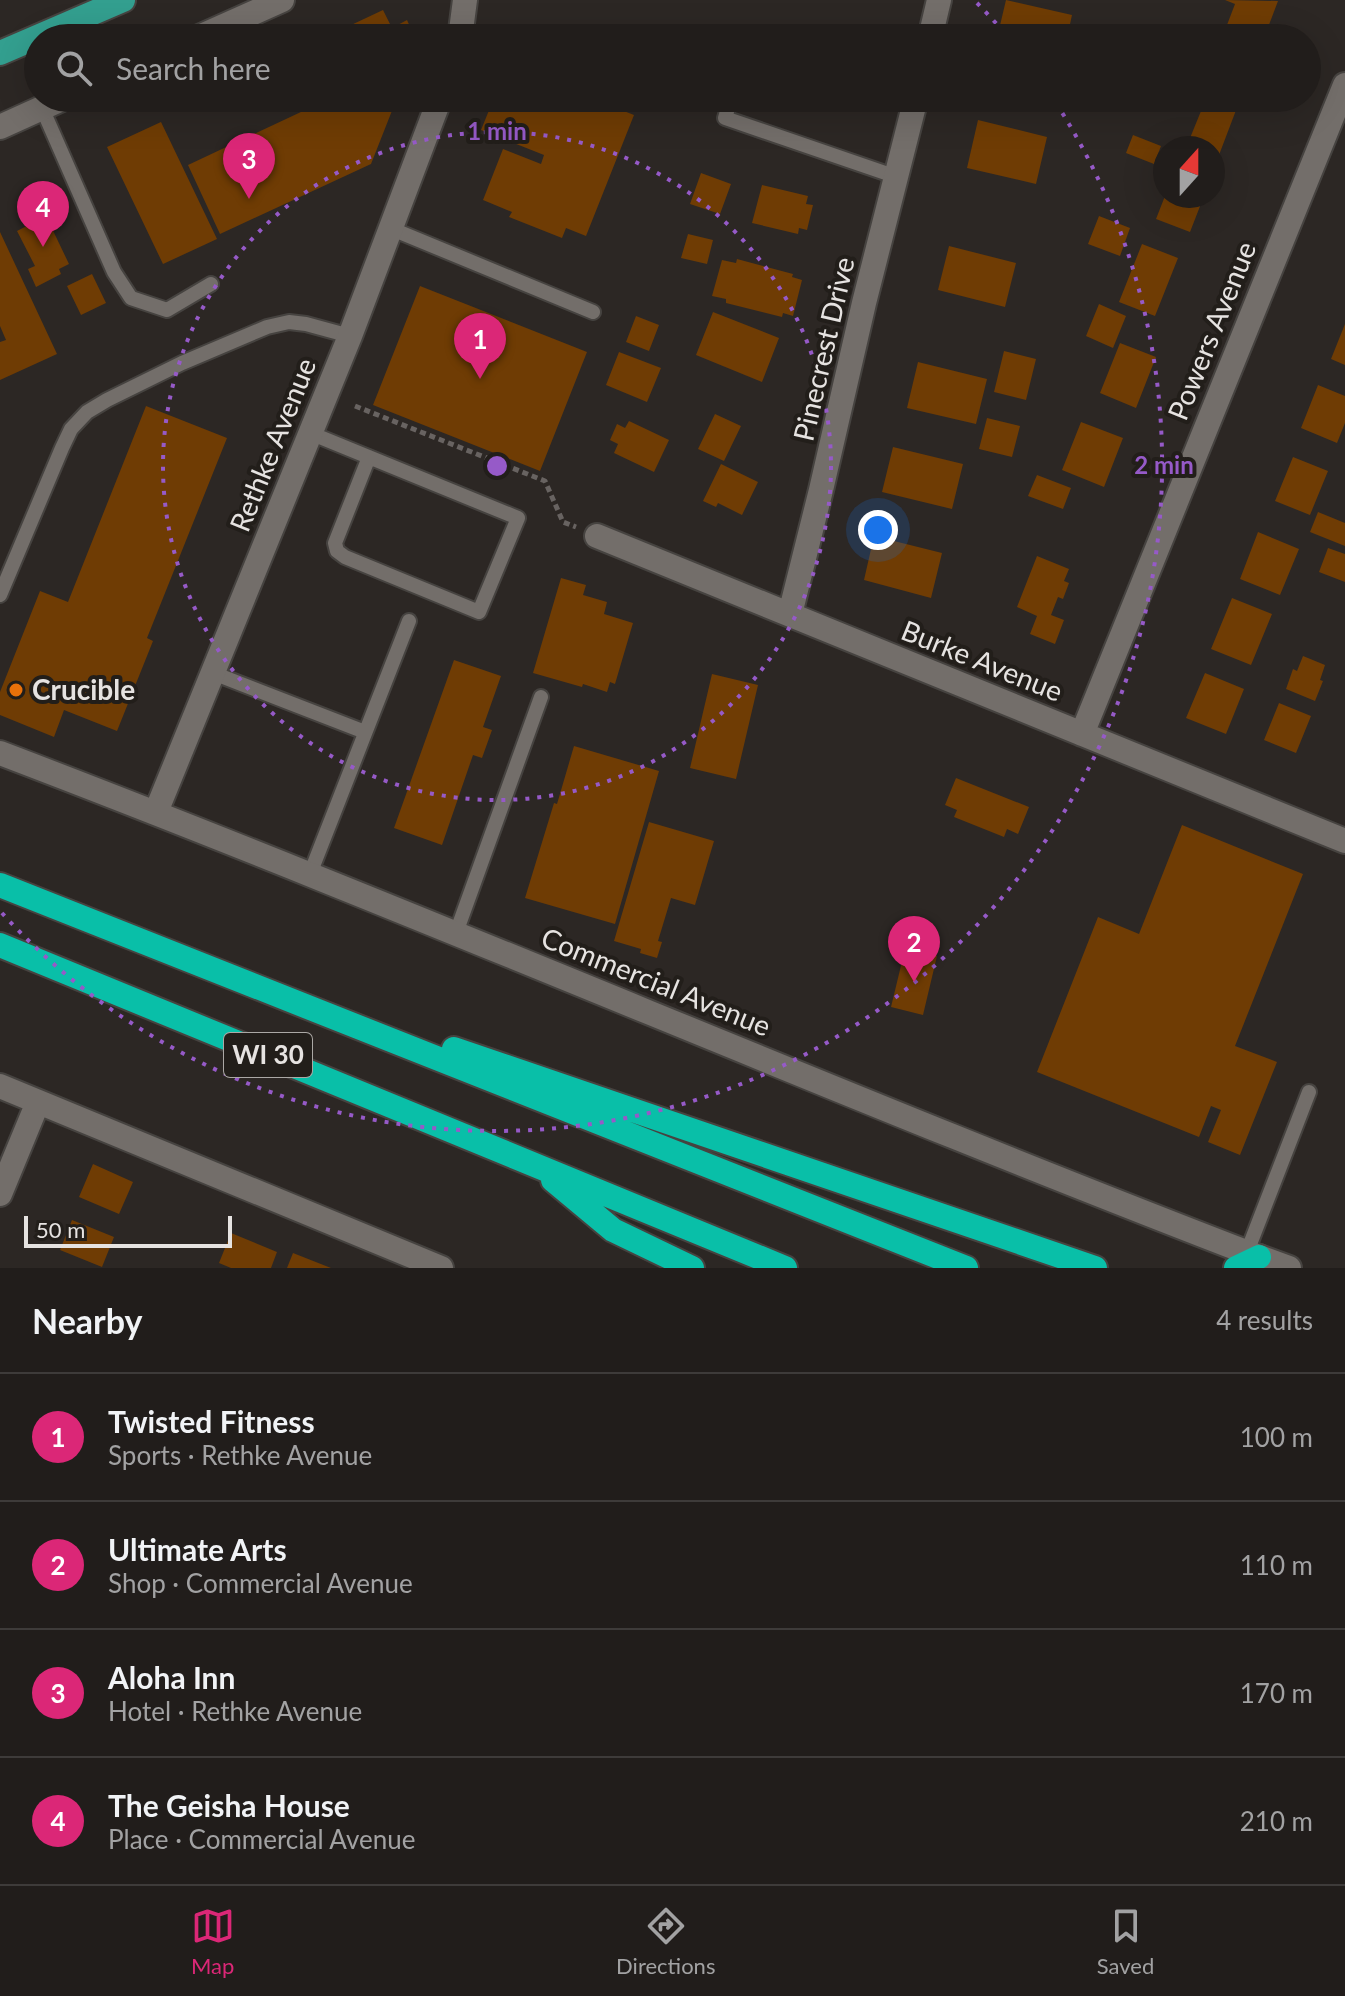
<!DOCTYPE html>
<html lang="en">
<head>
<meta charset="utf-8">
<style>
	body { margin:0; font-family:Lato,sans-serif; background:#2d2a28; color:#f1f3f6 }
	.compass { position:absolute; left:1153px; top:136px; width:72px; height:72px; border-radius:50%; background:#211d1b; box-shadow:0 8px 32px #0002; rotate:21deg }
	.scale { position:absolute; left:24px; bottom:20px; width:208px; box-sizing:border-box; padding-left:8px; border:4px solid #e6e3e1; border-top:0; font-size:22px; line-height:28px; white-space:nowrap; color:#e6e3e1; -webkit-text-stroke:6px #221e1a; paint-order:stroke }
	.you { position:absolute; left:878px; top:530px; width:28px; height:28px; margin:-20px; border:6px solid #fff; border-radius:50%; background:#1a73e8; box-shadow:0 0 0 12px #1a73e833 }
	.badge { display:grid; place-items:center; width:52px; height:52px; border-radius:50%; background:#db2777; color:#fff; font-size:26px; font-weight:700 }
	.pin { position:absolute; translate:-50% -66px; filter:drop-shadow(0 2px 4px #0008) }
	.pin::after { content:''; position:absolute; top:42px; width:28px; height:24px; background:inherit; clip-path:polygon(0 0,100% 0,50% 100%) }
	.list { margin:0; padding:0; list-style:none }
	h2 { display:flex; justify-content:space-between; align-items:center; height:104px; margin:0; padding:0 32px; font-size:34px }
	h2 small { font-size:26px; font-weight:400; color:#a2a2a3 }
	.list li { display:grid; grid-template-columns:52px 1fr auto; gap:24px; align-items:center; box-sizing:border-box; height:128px; padding:0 32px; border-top:2px solid #3e3b3a }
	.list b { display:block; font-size:30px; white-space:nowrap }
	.list p { margin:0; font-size:26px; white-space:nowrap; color:#a2a2a3 }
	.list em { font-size:26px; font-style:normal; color:#a2a2a3 }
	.icon { flex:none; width:44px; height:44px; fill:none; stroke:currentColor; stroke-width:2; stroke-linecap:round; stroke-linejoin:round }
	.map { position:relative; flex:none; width:1345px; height:1268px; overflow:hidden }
	.search { position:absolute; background:#211d1b; box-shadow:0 8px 32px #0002; left:24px; right:24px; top:24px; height:88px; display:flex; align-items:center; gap:20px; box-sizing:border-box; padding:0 28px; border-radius:44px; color:#a2a2a3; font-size:30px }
	.sheet { height:616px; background:#211d1b }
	nav { display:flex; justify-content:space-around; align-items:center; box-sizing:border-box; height:112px; border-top:2px solid #3e3b3a; background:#211d1b; font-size:22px; color:#a2a2a3 }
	nav a { display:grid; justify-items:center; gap:4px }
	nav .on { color:#db2777 }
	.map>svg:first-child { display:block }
	.building { fill:#6f3c04 }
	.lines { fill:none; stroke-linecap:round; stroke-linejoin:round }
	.lane-casing { stroke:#464340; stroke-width:18 }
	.street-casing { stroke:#464340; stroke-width:28 }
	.secondary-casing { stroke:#464340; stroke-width:28 }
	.primary-casing { stroke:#464340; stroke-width:28 }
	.highway-casing { stroke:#464340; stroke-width:28 }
	.path { stroke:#686361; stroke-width:5; stroke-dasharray:6 4; stroke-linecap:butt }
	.lane { stroke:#736e6a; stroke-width:14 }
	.street { stroke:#736e6a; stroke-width:24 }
	.secondary { stroke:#736e6a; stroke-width:24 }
	.primary { stroke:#339f8f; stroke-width:24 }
	.highway { stroke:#09bfa8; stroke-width:24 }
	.ring { fill:none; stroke:#965ac8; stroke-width:4; stroke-dasharray:4 8 }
	.food-dot { fill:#e8710a; stroke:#221e1a; stroke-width:3 }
	.labels { text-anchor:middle; stroke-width:8; stroke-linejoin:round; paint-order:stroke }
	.shield { fill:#221e1a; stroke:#aba8a5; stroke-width:2 }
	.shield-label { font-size:26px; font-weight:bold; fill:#e6e3e1 }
	.street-label { font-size:28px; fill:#e6e3e1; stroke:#221e1a }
	.poi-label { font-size:28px; font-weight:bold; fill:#e6e3e1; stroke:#221e1a; text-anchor:start }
	.centre { fill:#965ac8; stroke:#221e1a; stroke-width:4 }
	.ring-label { font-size:24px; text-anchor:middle; font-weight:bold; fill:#965ac8; stroke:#221e1a; stroke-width:8; stroke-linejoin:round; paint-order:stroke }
</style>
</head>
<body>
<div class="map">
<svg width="1345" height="1268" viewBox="0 0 1345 1268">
	<rect width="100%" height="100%" fill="#2c2724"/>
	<path class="building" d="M1006,0L1072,15L1067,38H997Z
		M1225,0L1278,1L1264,38H1222L1235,4Z
		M383,10L390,24L394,27L407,20L415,38H331L350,28L349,26Z
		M316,98H397L371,164L220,234L188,165L318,104Z
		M494,98H591L634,115L586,236L566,228L562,238L509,217L512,212L483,200L503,149L541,164L544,155L481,130Z
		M1201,98H1220L1238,105L1219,155L1213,152V148H1202L1188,143L1201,111L1197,109Z
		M978,120L1047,137L1036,184L967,168Z
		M161,122L217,239L163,264L107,147Z
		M1133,135L1161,146L1154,164L1126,153Z
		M701,173L731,184L720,214L690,204Z
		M762,185L808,196L806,204L813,205L807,230L799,228L798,234L752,223Z
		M1165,196H1204L1190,232L1156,219Z
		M46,216L69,264L59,269L61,274L36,287L28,269L35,266L17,231Z
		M1099,216L1130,228L1120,256L1088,244Z
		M0,232L57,354L0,380V342L6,340L0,326Z
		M688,234L713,240L707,264L681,258Z
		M1142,244L1178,258L1155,316L1119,302Z
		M949,246L1016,263L1005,307L938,290Z
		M737,259L793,274L792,277L802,280L793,316L783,313L782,317L726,303V299L712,296L722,260L736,263Z
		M92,274L106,303L81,315L67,286Z
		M420,286L587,352L540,471L373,405Z
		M1099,304L1126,316L1113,348L1086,336Z
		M713,312L779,338L762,382L696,355Z
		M636,316L659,325L649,351L626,342Z
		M1345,324V365L1331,359Z
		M1120,343L1156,357L1136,408L1100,393Z
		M1004,351L1036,359L1026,400L994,392Z
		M619,352L661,368L647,402L606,385Z
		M918,362L987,379L976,424L907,408Z
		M1318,385L1345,396V423L1337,443L1301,428Z
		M146,406L227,438L147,638L153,641L117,731L64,710L54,737L0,715V692L40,591L68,602Z
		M715,414L741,426L724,461L698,449Z
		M987,418L1020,426L1012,457L979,449Z
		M629,421L669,440L654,472L614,453L618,444L610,440L617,424L625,428Z
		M1081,422L1123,438L1104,487L1062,470Z
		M893,447L963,464L952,509L882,492Z
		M1293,457L1328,471L1310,515L1275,501Z
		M721,464L758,482L742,515L718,503L716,507L703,501Z
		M1037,475L1071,488L1063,509L1028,496Z
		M1318,512L1345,523V546L1310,532Z
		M1258,532L1299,549L1280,595L1240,579Z
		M874,536L942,553L931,598L864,580Z
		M1328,548L1345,554V582L1319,572Z
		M1037,556L1069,569L1064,581L1069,583L1063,599L1058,597L1051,615L1064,620L1055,644L1030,634L1037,616L1017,607Z
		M561,578L586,585L583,595L607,602L604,614L633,623L615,684L610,682L607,692L583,684L582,687L533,673Z
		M1232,598L1272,614L1251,665L1211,649Z
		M1303,656L1325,665L1320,680L1323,681L1315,701L1286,689L1293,669L1297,671Z
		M454,660L501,676L483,727L492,730L482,758L473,755L442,845L394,828Z
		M1205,673L1244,689L1226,734L1186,718Z
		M712,674L758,685L736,779L690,768Z
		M1279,703L1311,716L1296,753L1264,740Z
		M574,746L659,771L615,924L525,898L554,803L557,804Z
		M956,778L1029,807L1018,834L1007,829L1004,837L954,817L957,810L945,805Z
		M649,822L714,841L695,905L671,898L658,941L662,942L657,958L640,953L641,949L614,941Z
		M1182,825L1303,874L1235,1046L1277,1062L1240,1155L1208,1142L1221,1110L1211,1106L1199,1137L1037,1072L1098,917L1139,934Z
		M905,949L937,956L923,1015L891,1007Z
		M93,1164L133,1182L119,1214L79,1197Z
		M72,1220L114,1237L102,1267L60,1250Z
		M231,1233L277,1252L271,1268H231L219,1263Z
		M293,1253L331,1268H287Z"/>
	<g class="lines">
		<g class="lane-casing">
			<path id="lane" d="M731,98L725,118L897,177
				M42,108L114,272L131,298L167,310L211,284
				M392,229L593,312
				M310,433L518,518L479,612L345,557L337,551L335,543L369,457
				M0,595L62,448L71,429L87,412L107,400L182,363L267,327L289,322L306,324L350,336
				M213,673L365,732
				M310,874L409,621
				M456,933L541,697
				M1247,1252L1309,1092"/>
		</g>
		<g class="street-casing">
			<path id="street" d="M197,38L282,0
				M460,38L465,0
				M930,38L939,0
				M0,127L64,98
				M597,536L1345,841
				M790,614L821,490L864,303L916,98
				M1082,734L1345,85
				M0,753C423,914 837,1095 1259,1257
				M156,812L350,336L440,98
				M0,1086L441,1268
				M0,1194L38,1102"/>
		</g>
		<g class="secondary-casing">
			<path id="secondary" d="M1259,1257L1289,1268"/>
		</g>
		<g class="primary-casing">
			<path id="primary" d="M0,53L123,0"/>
		</g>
		<g class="highway-casing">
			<path id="highway" d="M0,885L966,1268
				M0,945L785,1268
				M454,1049L1095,1268
				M553,1180L613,1230L692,1268
				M1236,1268L1259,1257"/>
		</g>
		<path class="path" d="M355,406L545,481L563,522L576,527"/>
		<use href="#lane" class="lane"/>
		<use href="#street" class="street"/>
		<use href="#secondary" class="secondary"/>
		<use href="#primary" class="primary"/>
		<use href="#highway" class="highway"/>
	</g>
	<g class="ring">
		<circle cx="497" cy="466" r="334"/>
		<path d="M977 3A667 667 0 0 1 1008 37M1056 103A667 667 0 0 1 1 912"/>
	</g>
	<circle class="food-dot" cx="16" cy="690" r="8"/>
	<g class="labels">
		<rect class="shield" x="224" y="1033" width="88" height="44" rx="6"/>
		<g class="shield-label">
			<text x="268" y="1064">WI 30</text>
		</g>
		<g class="street-label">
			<text transform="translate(1212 331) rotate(-68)" y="10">Powers Avenue</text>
			<text transform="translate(824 349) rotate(-77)" y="10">Pinecrest Drive</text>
			<text transform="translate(273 445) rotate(-68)" y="10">Rethke Avenue</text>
			<text transform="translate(982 661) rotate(22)" y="10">Burke Avenue</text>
			<text transform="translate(656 982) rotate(22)" y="10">Commercial Avenue</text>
		</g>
		<g class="poi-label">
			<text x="32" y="700">Crucible</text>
		</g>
	</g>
	<circle cx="497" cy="466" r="12" class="centre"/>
	<g class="ring-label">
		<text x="497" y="140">1 min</text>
		<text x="1164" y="474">2 min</text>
	</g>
</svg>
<svg class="compass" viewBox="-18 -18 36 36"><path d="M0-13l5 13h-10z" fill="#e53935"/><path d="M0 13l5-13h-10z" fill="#a2a2a3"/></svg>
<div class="scale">50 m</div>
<div class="you"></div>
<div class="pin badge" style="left:480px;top:379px">1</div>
<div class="pin badge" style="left:914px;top:982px">2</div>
<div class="pin badge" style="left:249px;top:199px">3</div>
<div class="pin badge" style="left:43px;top:247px">4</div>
<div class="search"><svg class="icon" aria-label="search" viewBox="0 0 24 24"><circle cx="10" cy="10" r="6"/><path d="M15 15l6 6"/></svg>Search here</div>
</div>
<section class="sheet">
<h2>Nearby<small>4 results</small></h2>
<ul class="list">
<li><span class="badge">1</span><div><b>Twisted Fitness</b><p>Sports · Rethke Avenue</p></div><em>100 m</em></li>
<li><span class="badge">2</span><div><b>Ultimate Arts</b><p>Shop · Commercial Avenue</p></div><em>110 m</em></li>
<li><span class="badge">3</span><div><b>Aloha Inn</b><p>Hotel · Rethke Avenue</p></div><em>170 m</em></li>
<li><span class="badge">4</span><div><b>The Geisha House</b><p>Place · Commercial Avenue</p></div><em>210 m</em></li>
</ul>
</section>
<nav>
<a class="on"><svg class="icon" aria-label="map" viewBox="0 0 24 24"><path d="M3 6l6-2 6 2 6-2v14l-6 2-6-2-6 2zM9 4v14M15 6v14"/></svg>Map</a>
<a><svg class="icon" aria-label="directions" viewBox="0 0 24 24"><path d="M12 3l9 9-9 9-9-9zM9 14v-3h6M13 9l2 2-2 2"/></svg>Directions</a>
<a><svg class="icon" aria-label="saved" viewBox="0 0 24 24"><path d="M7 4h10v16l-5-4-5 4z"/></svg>Saved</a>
</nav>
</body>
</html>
